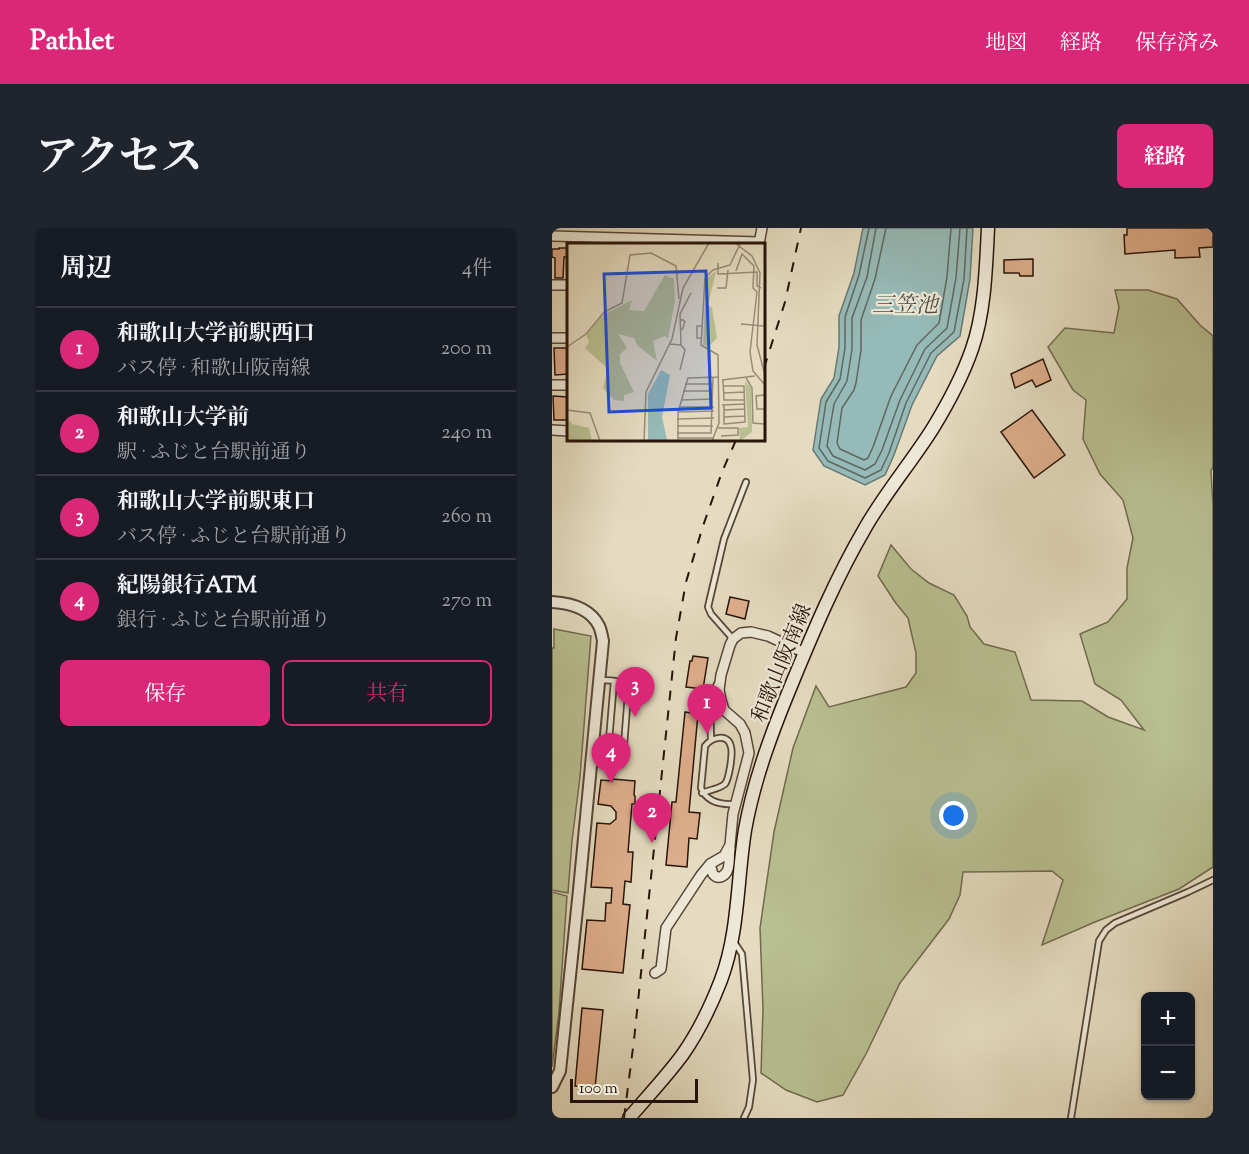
<!DOCTYPE html>
<html lang="ja">
<head>
<meta charset="utf-8">
<style>
	body { margin:0; font-family:"Sorts Mill Goudy","Noto Serif JP",serif; background:#20242c; color:#f1f3f6 }
	.controls { position:absolute; right:18px; bottom:18px; display:grid; overflow:hidden; border-radius:9px; box-shadow:0 2px 4px #0004 }
	.controls button { width:54px; height:54px; display:grid; place-items:center; padding:0; border:0; border-bottom:2px solid #363941; background:#171b24; color:#f1f3f6; font:30px sans-serif }
	.scale { position:absolute; left:18px; bottom:15px; width:128px; box-sizing:border-box; padding-left:6px; border:3px solid #28140a; border-top:0; font-size:16px; line-height:21px; white-space:nowrap; color:#28140a; -webkit-text-stroke:4px #ede8d6; paint-order:stroke }
	.you { position:absolute; left:402px; top:588px; width:21px; height:21px; margin:-15px; border:4px solid #fff; border-radius:50%; background:#1a73e8; box-shadow:0 0 0 9px #1a73e833 }
	.badge { display:grid; place-items:center; width:39px; height:39px; border-radius:50%; background:#db2777; color:#fff; font-size:20px; font-weight:700 }
	.pin { position:absolute; translate:-50% -50px; filter:drop-shadow(0 2px 3px #0008) }
	.pin::after { content:''; position:absolute; top:32px; width:21px; height:18px; background:inherit; clip-path:polygon(0 0,100% 0,50% 100%) }
	.list { margin:0; padding:0; list-style:none }
	h2 { display:flex; justify-content:space-between; align-items:center; height:78px; margin:0; padding:0 24px; font-size:26px }
	h2 small { font-size:20px; font-weight:400; color:#9ea1a6 }
	.list li { display:grid; grid-template-columns:39px 1fr auto; gap:18px; align-items:center; box-sizing:border-box; height:84px; padding:0 24px; border-top:2px solid #363941 }
	.list b { display:block; font-size:22px; white-space:nowrap }
	.list p { margin:0; font-size:20px; white-space:nowrap; color:#9ea1a6 }
	.list em { font-size:20px; font-style:normal; color:#9ea1a6 }
	.actions { display:flex; gap:12px; padding:18px 24px }
	.actions a { flex:1; padding:14px 0; border:2px solid #db2777; border-radius:9px; text-align:center; font-size:21px; color:#db2777 }
	.actions .main { background:#db2777; color:#fff }
	.map { position:relative; flex:none; width:661px; height:890px; overflow:hidden; border-radius:9px }
	header { display:flex; align-items:center; gap:36px; box-sizing:border-box; height:84px; padding:0 30px; background:#db2777; color:#fff }
	header strong { font-size:28px }
	nav { display:flex; gap:33px; margin-inline-start:auto; font-size:21px }
	.intro { display:flex; align-items:center; justify-content:space-between; box-sizing:border-box; height:144px; padding:0 36px }
	h1 { margin:0; font-size:42px }
	.button { padding:15px 27px; border-radius:9px; background:#db2777; color:#fff; font-size:21px; font-weight:700 }
	main { display:flex; gap:36px; padding:0 36px }
	aside { flex:1; background:#171b24; border-radius:9px; box-shadow:0 2px 4px #0004 }
	.map>svg:first-child { display:block }
	.green { fill:#b8bf90; stroke:#706a4d; stroke-width:1.5 }
	.water { fill:#96bab7; stroke:#6a7872; stroke-width:1.5 }
	.lines { fill:none; stroke-linecap:round; stroke-linejoin:round }
	.shore { stroke:#5f6760; stroke-width:1.5 }
	.building { fill:#dfae8c; stroke:#28140a; stroke-width:1.5 }
	.service-casing { stroke:#574638; stroke-width:8 }
	.minor-casing { stroke:#574638; stroke-width:12 }
	.tertiary-casing { stroke:#574638; stroke-width:14 }
	.secondary-casing { stroke:#28140a; stroke-width:15 }
	.service { stroke:#ede8d6; stroke-width:4.5 }
	.minor { stroke:#ede8d6; stroke-width:9 }
	.tertiary { stroke:#ede8d6; stroke-width:10 }
	.secondary { stroke:#ede8d6; stroke-width:12 }
	.rail { stroke:#28140a; stroke-width:2; stroke-dasharray:10 10; stroke-linecap:butt }
	.labels { text-anchor:middle; stroke-width:4.5; stroke-linejoin:round; paint-order:stroke }
	.street-label { font-size:21px; fill:#28140a; stroke:#ede8d6 }
	.water-label { font-size:22px; font-style:italic; fill:#4e4e47; stroke:#ede8d6 }
	.inset-road { fill:none; stroke:#998b77; stroke-width:1.5 }
	.view { fill:#1d4ed8; fill-opacity:0.15; stroke:#1d4ed8; stroke-width:3 }
	.inset-edge { fill:none; stroke:#28140a; stroke-width:3 }
</style>
</head>
<body>
<header>
<strong>Pathlet</strong>
<nav><a>地図</a><a>経路</a><a>保存済み</a></nav>
</header>
<div class="intro"><h1>アクセス</h1><a class="button">経路</a></div>
<main>
<aside>
<h2>周辺<small>4件</small></h2>
<ul class="list">
<li><span class="badge">1</span><div><b>和歌山大学前駅西口</b><p>バス停 · 和歌山阪南線</p></div><em>200 m</em></li>
<li><span class="badge">2</span><div><b>和歌山大学前</b><p>駅 · ふじと台駅前通り</p></div><em>240 m</em></li>
<li><span class="badge">3</span><div><b>和歌山大学前駅東口</b><p>バス停 · ふじと台駅前通り</p></div><em>260 m</em></li>
<li><span class="badge">4</span><div><b>紀陽銀行ATM</b><p>銀行 · ふじと台駅前通り</p></div><em>270 m</em></li>
</ul>
<div class="actions"><a class="main">保存</a><a>共有</a></div>
</aside>
<div class="map">
<svg width="661" height="890" viewBox="0 0 661 890">
	<rect width="100%" height="100%" fill="#e4dbc0"/>
	<filter id="stains"><feTurbulence type="fractalNoise" baseFrequency=".00333" numOctaves="4"/><feColorMatrix values="0 0 0 0 .2 0 0 0 0 .09 0 0 0 0 .02 0 0 0 .5 -.17"/></filter>
	<radialGradient id="worn" r=".72"><stop offset=".6" stop-color="#630" stop-opacity="0"/><stop offset="1" stop-color="#630" stop-opacity=".3"/></radialGradient>
	<path class="green" d="M563,62H596L625,71L648,97L661,108V239L659,243L661,276V639L627,661L543,694L490,717L511,652L500,643L411,644L408,667L397,691L348,755L314,826L291,867L265,874L234,862L209,845L211,781L208,700L222,604L241,520L264,458L277,479L354,459L364,445V425L356,390L343,374L326,348L339,317L359,341L377,355L402,367L415,388L418,399L432,416L463,424L479,472L530,473L556,489L592,502L569,472L543,456L528,406L556,394L575,371V340L581,310L571,272L548,246L531,211L534,172L521,162L496,119L513,100L562,105L567,79Z
		M2,401L39,408L28,549L20,613L16,665L0,662V420H2Z
		M0,664L15,668L7,784L0,839Z"/>
	<path class="water" d="M311,0H421L418,51L408,108L385,128L360,177L342,227L333,247L313,257L272,238L261,222L269,171L282,150L287,119V88L302,45Z"/>
	<g class="lines">
		<path class="shore" d="M317,0L307,47L293,89V120L288,151L274,174L267,220L276,233L313,250L329,242L337,225L354,175L379,125L402,104L412,51L415,0
			M324,0L315,49L300,90V121L295,153L282,176L275,218L281,228L313,242L323,236L330,222L348,172L373,121L395,100L404,50L408,0
			M334,0L323,51L309,92V122L304,155L302,162L290,180L285,215L288,221L312,232L316,230L321,219L339,168L365,117L387,95L395,49L399,0"/>
	</g>
	<path class="building" d="M575,0H661V19L647,20L648,29L623,30V22L573,26L572,7H575Z
		M7,20H16V29H12L11,50H3V30L0,29V21H7Z
		M481,31V48H468L467,45H452V32Z
		M2,120H16V146L3,147Z
		M491,131L499,152L484,159L480,152L463,160L459,146Z
		M1,168L16,169V192H2Z
		M480,182L513,227L482,250L449,204Z
		M178,369L197,373L193,391L174,386Z
		M141,428L156,430L151,461L134,459L138,433H140Z
		M133,484L146,486L137,584L148,585L145,611L137,610L135,639L114,637L120,574H124Z
		M60,551L83,553L82,567L83,568V576H80L76,624H81L79,654L73,653L71,676L78,677L71,745L30,741L35,692L53,693L54,675H59L60,660L39,659L45,595L58,596L64,591V584L59,578L46,576L49,552L60,553Z
		M30,780L51,782L43,860L23,858Z"/>
	<g class="lines">
		<g class="service-casing">
			<path id="service" d="M181,411L159,386L156,379L172,311L194,254
				M159,512L158,471L165,456
				M40,535L66,537L70,535L71,531L76,466C72,450 61,453 47,452
				M55,536L62,453
				M150,565C157,562 167,561 173,556C177,551 181,526 179,519C176,504 159,510 153,518L149,560C155,575 170,577 184,576
				M182,714L190,726L201,852L197,879L192,890
				M519,890L547,713L554,702L563,695L636,664L661,652"/>
		</g>
		<g class="minor-casing">
			<path id="minor" d="M0,8L207,14
				M207,16L210,0
				M0,57H16
				M0,110H16
				M0,157H16
				M0,202L16,203
				M158,636C159,638 160,644 161,646C167,653 174,647 176,641C178,634 177,626 178,620
				M103,745L109,741L114,700L149,647L158,636L172,628L178,617L181,586L197,525L193,505L188,496L172,482L169,472L167,462L169,447L178,417L181,411L189,405L199,404L216,408L253,425"/>
		</g>
		<g class="tertiary-casing">
			<path id="tertiary" d="M0,374C18,375 38,380 47,398C49,402 50,408 51,413L27,662L8,843L0,859"/>
		</g>
		<g class="secondary-casing">
			<path id="secondary" d="M77,890C95,869 115,848 131,826C147,803 159,778 169,752C187,704 185,652 193,602C202,551 221,501 241,453C262,402 284,350 312,302C332,266 359,235 381,200C395,177 411,147 420,121C433,84 434,39 436,0"/>
		</g>
		<use href="#service" class="service"/>
		<use href="#minor" class="minor"/>
		<use href="#tertiary" class="tertiary"/>
		<use href="#secondary" class="secondary"/>
		<path class="rail" d="M212,140L233,74L249,0
			M72,890L82,812L124,410L134,354L151,298L170,244L184,212"/>
	</g>
	<g class="labels">
		<g class="street-label">
			<text transform="translate(229 435) rotate(-68)" y="7">和歌山阪南線</text>
		</g>
		<g class="water-label">
			<text x="353" y="84">三笠池</text>
		</g>
	</g>
	<g transform="translate(15 15)">
		<rect width="198" height="198" fill="#e4dbc0"/>
		<path d="M149,28L141,62L145,65L150,95L142,103L136,102L139,36ZM98,32L107,36L108,58L101,96L98,93L86,98L90,118L70,102L67,95L51,91L60,105L53,111V120L67,149L57,152V158L47,157L36,145L41,126L18,105L22,99L19,92L34,73L65,57L62,67L77,68ZM178,138L184,145L185,189L173,198L172,185L181,184ZM0,175L5,181L22,185L25,198H0Z" fill="#b8bf90"/>
		<path d="M94,127L103,132L95,174L100,197L81,198V151Z" fill="#96bab7"/>
		<path class="inset-road" d="M168,0L185,13L193,30L190,102L198,132M151,20V31L190,29V43L194,45M169,28L175,11L187,23L186,45L190,49L183,109L186,128L198,142M150,45H159L161,27M113,77H116L118,79L115,87L118,79M174,81L198,83M134,95H130V83H135M103,101L114,102L113,71L124,50M0,104L19,91L37,69L55,60L63,12L84,10L109,23L112,56M113,127L118,107L114,102M179,135L185,145L186,180L198,181M155,137L188,133M156,137L157,157H178M118,141H146M157,143H177L178,179L157,181V162M116,148H146M157,150L177,149M198,152L189,153L190,166H198M114,157L146,156M155,162L178,161M112,164H147M0,167L23,170L33,198M157,167L178,166M111,169L147,168M157,174L178,173M110,176L147,175M110,183H146M151,185H171V192L154,193M110,190H144L146,134M111,195H147M77,198L79,149L105,96L116,45L142,0M111,198V169L121,135L152,134M145,198L152,180L151,112L134,102L138,35L146,27L163,22L173,1"/>
		<path class="view" d="M139,28L144,165L42,169L37,31Z"/>
		<rect width="198" height="198" class="inset-edge"/>
	</g>
	<rect width="100%" height="100%" filter="url(#stains)"/>
	<rect width="100%" height="100%" fill="url(#worn)"/>
</svg>
<div class="controls">
<button>+</button>
<button>−</button>
</div>
<div class="scale">100 m</div>
<div class="you"></div>
<div class="pin badge" style="left:155px;top:506px">1</div>
<div class="pin badge" style="left:100px;top:615px">2</div>
<div class="pin badge" style="left:83px;top:489px">3</div>
<div class="pin badge" style="left:59px;top:555px">4</div>
</div>
</main>
</body>
</html>
